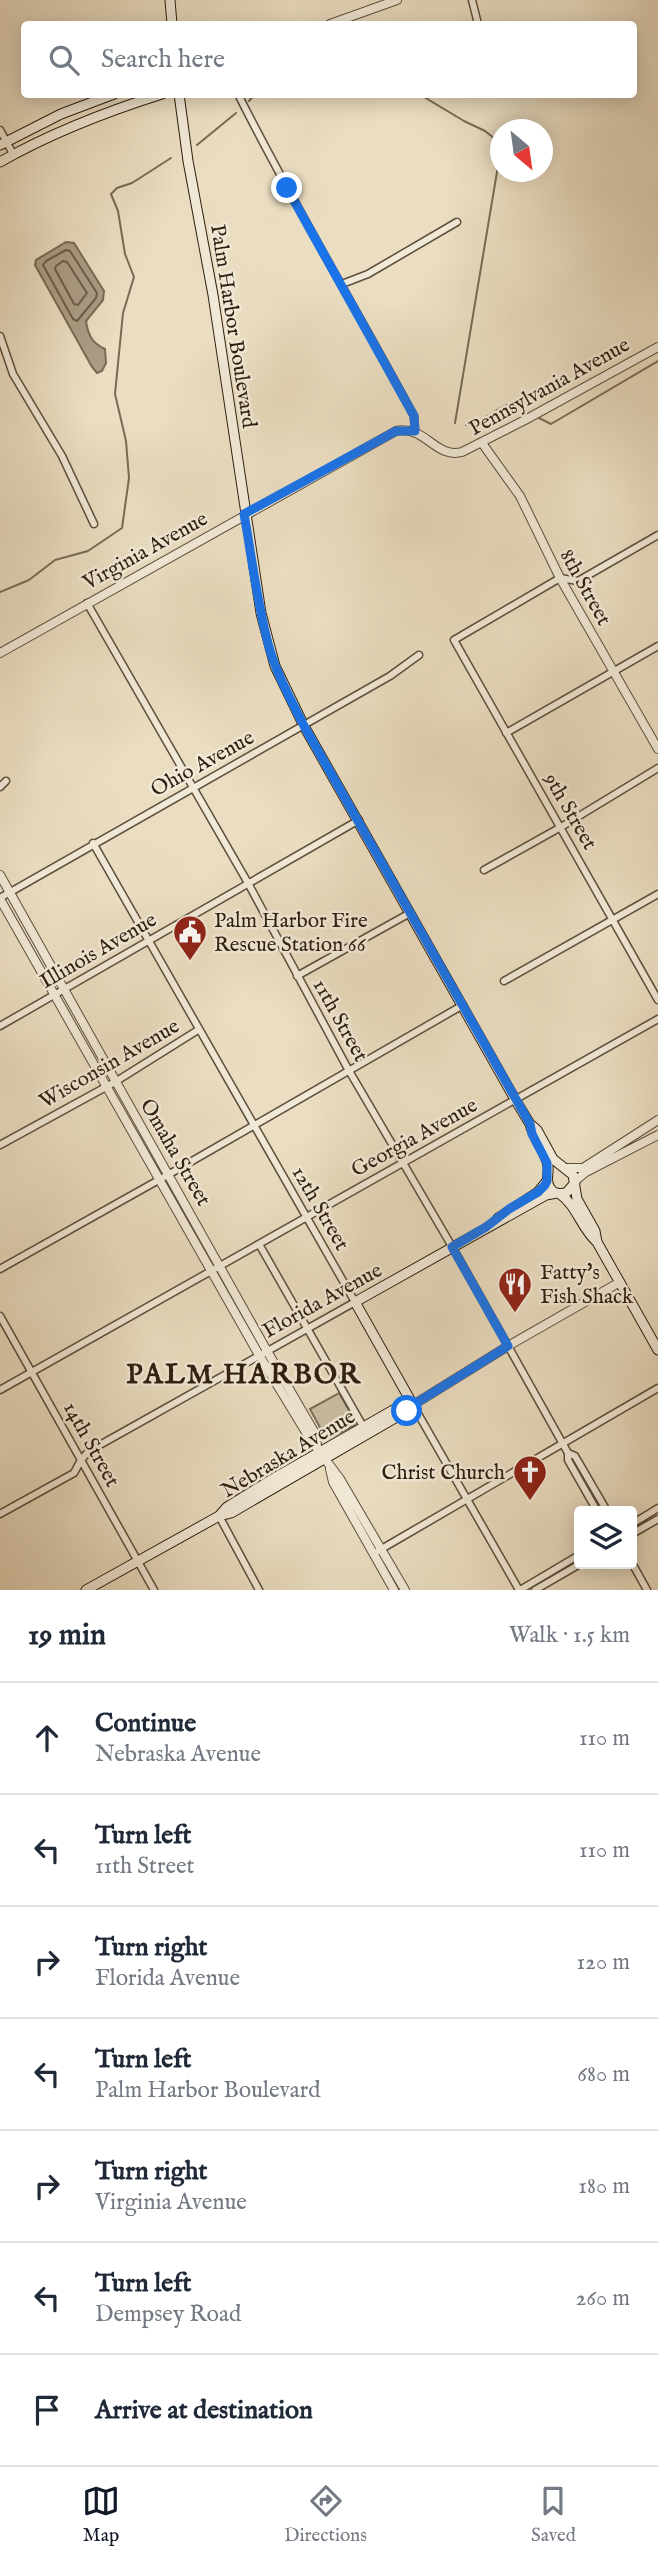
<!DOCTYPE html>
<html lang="en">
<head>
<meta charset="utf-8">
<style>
	body { margin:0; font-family:"IM FELL English",serif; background:#f2f2f3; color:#1f2937 }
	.controls { position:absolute; right:21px; bottom:21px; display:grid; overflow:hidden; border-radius:7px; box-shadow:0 4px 18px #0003 }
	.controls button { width:63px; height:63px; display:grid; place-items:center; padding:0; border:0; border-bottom:2px solid #e0e1e3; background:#fff; color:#1f2937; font:35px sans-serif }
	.compass { position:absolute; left:490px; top:119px; width:63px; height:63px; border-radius:50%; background:#fff; box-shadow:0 4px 18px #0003; rotate:151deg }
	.stop { position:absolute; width:21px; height:21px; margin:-16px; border:5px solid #1a73e8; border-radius:50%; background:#fff }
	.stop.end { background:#1a73e8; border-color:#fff; box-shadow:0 2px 7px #0008 }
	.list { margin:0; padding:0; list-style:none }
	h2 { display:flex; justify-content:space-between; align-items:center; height:91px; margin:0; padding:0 28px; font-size:30px }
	h2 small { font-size:23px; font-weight:400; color:#747a83 }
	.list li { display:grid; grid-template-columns:46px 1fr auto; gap:21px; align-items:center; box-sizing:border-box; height:112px; padding:0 28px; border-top:2px solid #e0e1e3 }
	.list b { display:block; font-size:26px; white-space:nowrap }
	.list p { margin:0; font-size:23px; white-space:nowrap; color:#747a83 }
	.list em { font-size:23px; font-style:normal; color:#747a83 }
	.icon { flex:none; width:38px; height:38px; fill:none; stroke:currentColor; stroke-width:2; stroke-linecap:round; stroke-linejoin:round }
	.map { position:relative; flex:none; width:658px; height:1590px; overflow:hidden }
	.search { position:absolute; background:#fff; box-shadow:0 4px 18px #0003; left:21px; right:21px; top:21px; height:77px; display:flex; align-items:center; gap:18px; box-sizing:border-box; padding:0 24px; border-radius:7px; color:#747a83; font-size:26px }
	.sheet { height:875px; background:#fff }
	nav { display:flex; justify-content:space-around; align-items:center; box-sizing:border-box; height:98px; border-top:2px solid #e0e1e3; background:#fff; font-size:19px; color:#747a83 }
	nav a { display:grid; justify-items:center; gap:4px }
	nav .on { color:#111827 }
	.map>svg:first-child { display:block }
	.green { fill:#cabda3; stroke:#7c6e59; stroke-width:2 }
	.water { fill:#aa9c84; stroke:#786a55; stroke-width:2 }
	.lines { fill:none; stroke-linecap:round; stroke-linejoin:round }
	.shore { stroke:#6c5d4a; stroke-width:2 }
	.stream { stroke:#786a55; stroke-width:2 }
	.minor-casing { stroke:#5d4e3c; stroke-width:9 }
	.tertiary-casing { stroke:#5d4e3c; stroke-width:10 }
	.secondary-casing { stroke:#2e1e0f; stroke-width:11 }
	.minor { stroke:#f1e9d7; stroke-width:6 }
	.tertiary { stroke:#f1e9d7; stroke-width:8 }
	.secondary { stroke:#f1e9d7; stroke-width:9 }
	.route { stroke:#1a73e8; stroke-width:9 }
	.labels { text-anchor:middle; stroke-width:5; stroke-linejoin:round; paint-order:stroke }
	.street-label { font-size:21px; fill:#2e1e0f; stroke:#f1e9d7 }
	.poi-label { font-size:21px; fill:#2e1e0f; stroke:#f1e9d7; text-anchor:start }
	.district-label { font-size:28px; font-weight:bold; letter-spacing:2px; fill:#2e1e0f; stroke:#f1e9d7 }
</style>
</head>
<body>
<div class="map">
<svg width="658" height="1590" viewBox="0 0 658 1590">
	<rect width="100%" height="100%" fill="#eaddc1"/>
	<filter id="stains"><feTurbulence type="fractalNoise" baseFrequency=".00286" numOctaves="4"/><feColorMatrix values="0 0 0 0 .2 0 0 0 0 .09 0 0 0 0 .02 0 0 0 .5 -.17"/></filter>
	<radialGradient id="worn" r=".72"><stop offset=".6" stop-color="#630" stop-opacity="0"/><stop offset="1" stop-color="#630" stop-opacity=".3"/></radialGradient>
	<path class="green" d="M339,1393L354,1419L355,1425L329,1438L324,1435L310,1409Z"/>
	<path class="water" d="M66,242L74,243L104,291L103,300L86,321C88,335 92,343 105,349L106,363L102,371L97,373L92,367L35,265L36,260Z"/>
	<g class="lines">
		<path class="shore" d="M66,250L70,251L97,293L96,298L77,321L73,319L43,265L46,261Z
			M63,261L67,262L87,293L78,305L74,304L55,269L56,266Z"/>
		<path class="stream" d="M419,94L464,121L485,131L499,142V160L455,423
			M249,101L255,94
			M197,145L236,113
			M539,418L551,424L658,361
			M466,425C486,422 502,400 523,403
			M0,592L29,580L55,560L88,551L122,528L129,478L126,441L115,394L123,313L134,277L125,254L118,211L111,194L117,188L132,183L171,158"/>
		<g class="minor-casing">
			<path id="minor" d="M472,0L478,24
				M238,94C293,204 356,308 414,416L415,431
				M0,130L13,154
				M342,284L368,274L457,222
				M0,336L13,374L62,456L94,524
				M658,535L578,581L560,578L454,640L658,1000
				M87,603L248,883L348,1069L457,1255L568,1453V1460L597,1511
				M506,733L658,646
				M0,787L6,781
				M484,870L561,827L658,768
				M0,898L390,676L419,655
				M297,976L410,913
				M504,981L658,894
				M0,1026L359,820
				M0,1145L115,1082L198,1030
				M259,1244L364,1428
				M0,1269L173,1172L463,1005
				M0,1316L154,1590
				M0,1390L658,1019
				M413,1405L519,1590
				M568,1453L575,1456L607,1511
				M0,1514L74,1473L81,1460L89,1451L355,1302L93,843
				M219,1516L259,1590
				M632,1524L658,1508
				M632,1534L658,1519
				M378,1551L658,1388
				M632,1563L647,1590
				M520,1590L579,1555
				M535,1590L580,1564"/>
		</g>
		<g class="tertiary-casing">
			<path id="tertiary" d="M330,24L397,0
				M482,443L520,496L560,578L658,749
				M0,653L396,431C426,425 435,459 462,452L525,420L658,347
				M0,875L267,1351L316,1435L317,1446
				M0,899L259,1355L310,1439L340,1479L405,1590
				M568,1168H583L658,1120
				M575,1181L586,1172L658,1135
				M413,1405L508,1346L620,1282
				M330,1469L333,1482L394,1590"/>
		</g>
		<g class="secondary-casing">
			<path id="secondary" d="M170,0L172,24
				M179,94L188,161L213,295L261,613L275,666L304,726L516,1101L530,1124L537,1130L553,1159L573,1175L577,1199L595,1231L597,1242L658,1350
				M0,145L61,114L114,94
				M0,162C51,133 105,112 162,94
				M530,1124C533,1139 546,1151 548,1166C549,1174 545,1181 550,1188C554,1194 559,1194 566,1193L575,1183
				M560,1194C577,1206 581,1228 597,1242
				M498,1218L538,1192L547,1181
				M413,1405L355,1302L546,1195L557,1193
				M219,1516L227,1507L269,1481L402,1405H413
				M86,1590L219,1516L231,1513L407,1411L413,1405"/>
		</g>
		<use href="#minor" class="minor"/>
		<use href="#tertiary" class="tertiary"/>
		<use href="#secondary" class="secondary"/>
	</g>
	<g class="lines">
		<path class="route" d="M287,188L414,416L415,431H396L244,514C252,558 257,604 269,647C277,675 291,700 304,726L530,1124L532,1134L547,1163V1181L545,1185L538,1192L509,1209L486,1227L452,1247L508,1346L413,1405L407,1411"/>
	</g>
	<defs>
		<g id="civic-pin" transform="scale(1.75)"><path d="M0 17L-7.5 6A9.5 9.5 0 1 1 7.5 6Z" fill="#8f2418" stroke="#f1e9d7"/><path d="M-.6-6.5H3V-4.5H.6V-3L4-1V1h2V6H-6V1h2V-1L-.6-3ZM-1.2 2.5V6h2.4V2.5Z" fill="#fff"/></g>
		<g id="restaurant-pin" transform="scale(1.75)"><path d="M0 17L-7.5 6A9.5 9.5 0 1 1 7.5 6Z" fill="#8f2418" stroke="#f1e9d7"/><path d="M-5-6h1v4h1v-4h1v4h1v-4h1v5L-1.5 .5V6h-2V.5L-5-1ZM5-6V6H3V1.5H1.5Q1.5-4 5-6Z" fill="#fff"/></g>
		<g id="church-pin" transform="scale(1.75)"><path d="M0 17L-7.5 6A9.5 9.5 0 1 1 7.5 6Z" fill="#8f2418" stroke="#f1e9d7"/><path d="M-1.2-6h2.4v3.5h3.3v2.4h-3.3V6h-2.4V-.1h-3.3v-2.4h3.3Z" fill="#fff"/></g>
	</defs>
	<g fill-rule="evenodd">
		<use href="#civic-pin" x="190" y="932"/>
		<use href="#restaurant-pin" x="515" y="1284"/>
		<use href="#church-pin" x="530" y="1472"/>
	</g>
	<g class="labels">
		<g class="street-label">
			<text transform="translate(234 326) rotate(81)" y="7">Palm Harbor Boulevard</text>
			<text transform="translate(549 386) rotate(-29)" y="7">Pennsylvania Avenue</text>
			<text transform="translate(145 550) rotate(-29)" y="7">Virginia Avenue</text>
			<text transform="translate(586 587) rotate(61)" y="7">8th Street</text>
			<text transform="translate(202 763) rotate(-29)" y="7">Ohio Avenue</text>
			<text transform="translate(571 811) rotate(60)" y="7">9th Street</text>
			<text transform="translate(98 950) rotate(-30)" y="7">Illinois Avenue</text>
			<text transform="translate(341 1020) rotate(61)" y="7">11th Street</text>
			<text transform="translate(109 1063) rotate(-30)" y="7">Wisconsin Avenue</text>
			<text transform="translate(414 1137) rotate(-29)" y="7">Georgia Avenue</text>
			<text transform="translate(176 1152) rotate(60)" y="7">Omaha Street</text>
			<text transform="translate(321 1208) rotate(60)" y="7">12th Street</text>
			<text transform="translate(322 1300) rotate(-29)" y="7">Florida Avenue</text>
			<text transform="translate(92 1444) rotate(61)" y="7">14th Street</text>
			<text transform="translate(288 1453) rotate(-31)" y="7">Nebraska Avenue</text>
		</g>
		<g class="poi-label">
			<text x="214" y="927">Palm Harbor Fire<tspan x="214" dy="24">Rescue Station 66</tspan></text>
			<text x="540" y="1279">Fatty's<tspan x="540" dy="24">Fish Shack</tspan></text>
			<text x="505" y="1479" text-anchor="end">Christ Church</text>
		</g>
		<g class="district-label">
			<text x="244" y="1383">PALM HARBOR</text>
		</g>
	</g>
	<rect width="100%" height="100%" filter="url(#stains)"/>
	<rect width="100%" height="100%" fill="url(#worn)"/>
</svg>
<div class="controls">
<button><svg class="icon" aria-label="layers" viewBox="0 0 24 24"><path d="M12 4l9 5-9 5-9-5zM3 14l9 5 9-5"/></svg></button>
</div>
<svg class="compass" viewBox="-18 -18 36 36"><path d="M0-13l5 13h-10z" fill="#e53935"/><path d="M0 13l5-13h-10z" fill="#747a83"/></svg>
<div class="stop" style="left:407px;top:1411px"></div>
<div class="stop end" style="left:287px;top:188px"></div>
<div class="search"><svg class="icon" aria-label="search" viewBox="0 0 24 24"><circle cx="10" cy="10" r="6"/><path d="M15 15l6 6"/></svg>Search here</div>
</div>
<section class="sheet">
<h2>19 min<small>Walk · 1.5 km</small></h2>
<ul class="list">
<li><svg class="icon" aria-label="ahead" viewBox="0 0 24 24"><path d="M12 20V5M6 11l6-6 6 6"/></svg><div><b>Continue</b><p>Nebraska Avenue</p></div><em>110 m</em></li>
<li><svg class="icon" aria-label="left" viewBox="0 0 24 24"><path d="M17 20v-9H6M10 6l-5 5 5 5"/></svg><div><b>Turn left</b><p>11th Street</p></div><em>110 m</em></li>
<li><svg class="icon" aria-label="right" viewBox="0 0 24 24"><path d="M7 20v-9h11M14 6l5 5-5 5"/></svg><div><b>Turn right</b><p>Florida Avenue</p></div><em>120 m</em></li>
<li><svg class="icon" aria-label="left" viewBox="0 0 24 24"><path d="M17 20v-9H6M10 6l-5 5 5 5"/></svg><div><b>Turn left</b><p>Palm Harbor Boulevard</p></div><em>680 m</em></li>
<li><svg class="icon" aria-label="right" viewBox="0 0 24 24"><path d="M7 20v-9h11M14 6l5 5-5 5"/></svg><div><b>Turn right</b><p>Virginia Avenue</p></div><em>180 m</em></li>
<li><svg class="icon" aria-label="left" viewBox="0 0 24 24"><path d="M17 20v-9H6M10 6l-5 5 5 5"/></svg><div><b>Turn left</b><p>Dempsey Road</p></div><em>260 m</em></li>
<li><svg class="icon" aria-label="arrive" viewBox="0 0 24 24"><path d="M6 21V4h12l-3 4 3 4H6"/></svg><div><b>Arrive at destination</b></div></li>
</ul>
</section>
<nav>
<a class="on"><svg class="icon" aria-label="map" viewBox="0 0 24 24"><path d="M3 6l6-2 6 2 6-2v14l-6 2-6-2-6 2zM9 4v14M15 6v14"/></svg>Map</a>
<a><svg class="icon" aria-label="directions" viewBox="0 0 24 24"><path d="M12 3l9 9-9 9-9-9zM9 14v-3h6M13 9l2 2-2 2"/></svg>Directions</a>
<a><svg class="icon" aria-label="saved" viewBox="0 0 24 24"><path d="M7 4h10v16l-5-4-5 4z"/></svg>Saved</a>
</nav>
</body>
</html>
